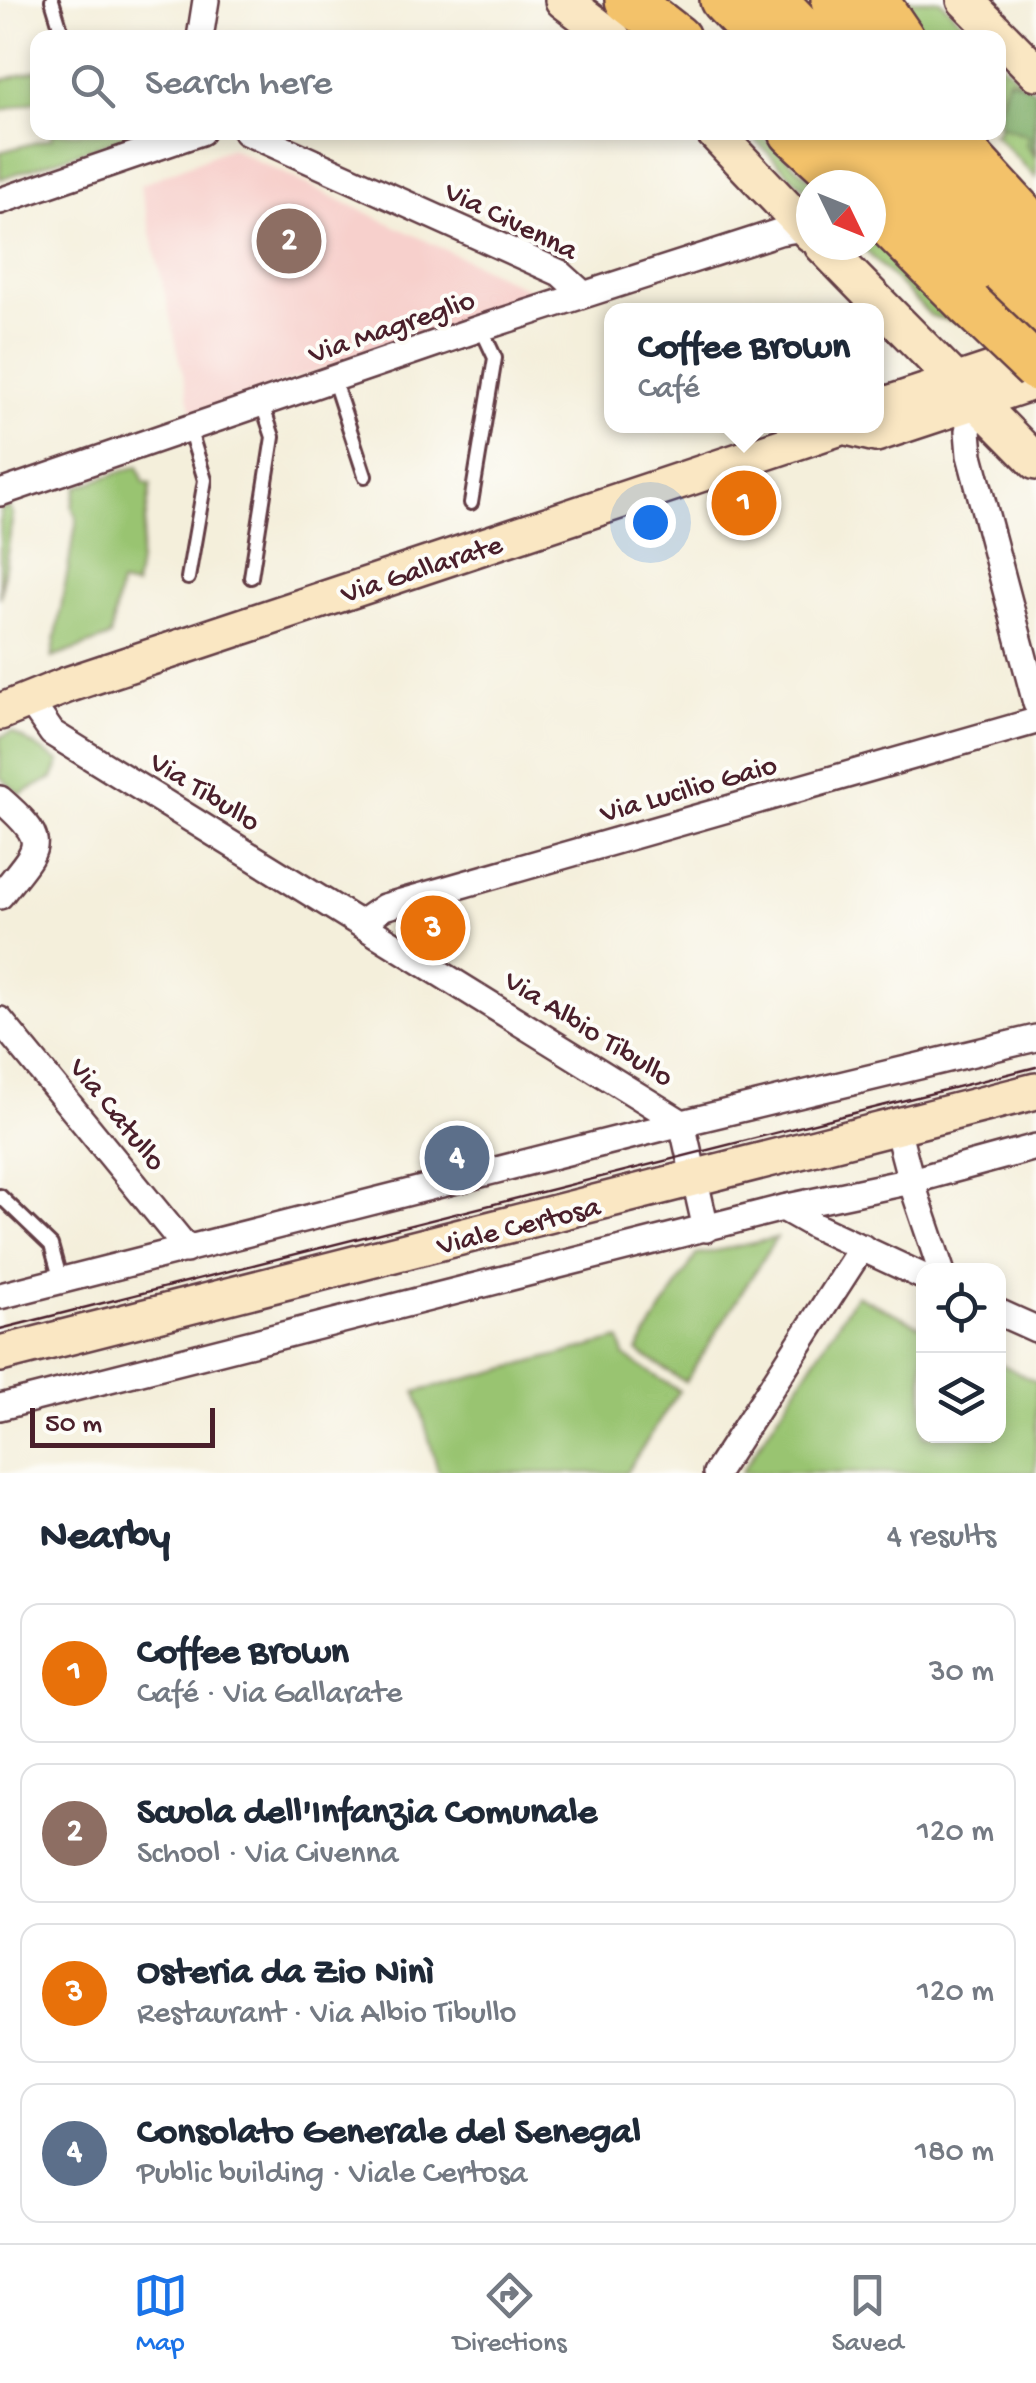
<!DOCTYPE html>
<html lang="en">
<head>
<meta charset="utf-8">
<style>
	body { margin:0; font-family:"Gochi Hand",sans-serif; background:#f2f2f3; color:#1f2937 }
	.controls { position:absolute; right:30px; bottom:30px; display:grid; overflow:hidden; border-radius:20px; box-shadow:0 5px 15px #0003 }
	.controls button { width:90px; height:90px; display:grid; place-items:center; padding:0; border:0; border-bottom:2px solid #e0e1e3; background:#fff; color:#1f2937; font:50px sans-serif }
	.compass { position:absolute; left:796px; top:170px; width:90px; height:90px; border-radius:50%; background:#fff; box-shadow:0 5px 15px #0003; rotate:133deg }
	.scale { position:absolute; left:30px; bottom:25px; width:185px; box-sizing:border-box; padding-left:10px; border:5px solid #4a1f2b; border-top:0; font-size:28px; line-height:35px; white-space:nowrap; color:#4a1f2b; -webkit-text-stroke:8px #fdfcf7; paint-order:stroke }
	.you { position:absolute; left:650px; top:522px; width:35px; height:35px; margin:-25px; border:8px solid #fff; border-radius:50%; background:#1a73e8; box-shadow:0 0 0 15px #1a73e833 }
	.badge { display:grid; place-items:center; width:65px; height:65px; border-radius:50%; background:#1a73e8; color:#fff; font-size:32px; font-weight:700 }
	.pin { position:absolute; translate:-50% -50%; border:5px solid #fff; box-shadow:0 2px 10px #0006 }
	.popup { position:absolute; left:604px; top:303px; width:280px; height:130px; box-sizing:border-box; display:grid; place-content:center; border-radius:20px; background:#fff; filter:drop-shadow(0 2px 8px #0005); font-size:32px; white-space:nowrap; color:#747a83 }
	.popup b { font-size:38px; color:#1f2937 }
	.popup::after { content:''; position:absolute; left:50%; top:100%; margin-left:-20px; border:20px solid transparent; border-top-color:#fff }
	.list { margin:0; padding:0; list-style:none }
	h2 { display:flex; justify-content:space-between; align-items:center; height:130px; margin:0; padding:0 40px; font-size:42px }
	h2 small { font-size:32px; font-weight:400; color:#747a83 }
	.list li { display:grid; grid-template-columns:65px 1fr auto; gap:30px; align-items:center; box-sizing:border-box; height:140px; margin:0 20px 20px; padding:0 20px; border:2px solid #e0e1e3; border-radius:20px }
	.list b { display:block; font-size:38px; white-space:nowrap }
	.list p { margin:0; font-size:32px; white-space:nowrap; color:#747a83 }
	.list em { font-size:32px; font-style:normal; color:#747a83 }
	.icon { flex:none; width:55px; height:55px; fill:none; stroke:currentColor; stroke-width:2; stroke-linecap:round; stroke-linejoin:round }
	.map { position:relative; flex:none; width:1036px; height:1473px; overflow:hidden }
	.search { position:absolute; background:#fff; box-shadow:0 5px 15px #0003; left:30px; right:30px; top:30px; height:110px; display:flex; align-items:center; gap:25px; box-sizing:border-box; padding:0 35px; border-radius:20px; color:#747a83; font-size:38px }
	.sheet { height:770px; background:#fff }
	nav { display:flex; justify-content:space-around; align-items:center; box-sizing:border-box; height:140px; border-top:2px solid #e0e1e3; background:#fff; font-size:28px; color:#747a83 }
	nav a { display:grid; justify-items:center; gap:5px }
	nav .on { color:#1a73e8 }
	.map>svg:first-child { display:block }
	.built { fill:#f7d0cc }
	.green { fill:#99c471; stroke:#72724e; stroke-width:2.5 }
	.forest { fill:#7aaa63; stroke:#626447; stroke-width:2.5 }
	.lines { fill:none; stroke-linecap:round; stroke-linejoin:round }
	.lane-casing { stroke:#643e45; stroke-width:18 }
	.street-casing { stroke:#643e45; stroke-width:30 }
	.secondary-casing { stroke:#643e45; stroke-width:40 }
	.highway-casing { stroke:#643e45; stroke-width:50 }
	.lane { stroke:#fff; stroke-width:12 }
	.street { stroke:#fff; stroke-width:25 }
	.secondary { stroke:#fae7c3; stroke-width:35 }
	.highway { stroke:#f3c26a; stroke-width:45 }
	.tram { stroke:#4a1f2b; stroke-width:2.5 }
	.highway-bridge-casing { stroke:#643e45; stroke-width:50; stroke-linecap:butt }
	.highway-bridge { stroke:#f3c26a; stroke-width:45 }
	.labels { text-anchor:middle; stroke-width:8; stroke-linejoin:round; paint-order:stroke }
	.street-label { font-size:30px; fill:#4a1f2b; stroke:#fdfcf7 }
</style>
</head>
<body>
<div class="map">
<svg width="1036" height="1473" viewBox="0 0 1036 1473">
	<rect width="100%" height="100%" fill="#fdfcf7"/>
	<filter id="ink" filterUnits="userSpaceOnUse"><feTurbulence type="fractalNoise" baseFrequency=".01" numOctaves="2"/><feDisplacementMap in="SourceGraphic" scale="20" xChannelSelector="R" yChannelSelector="G"/><feConvolveMatrix kernelMatrix="1 2 1 2 8 2 1 2 1" color-interpolation-filters="sRGB"/></filter>
	<filter id="wash" filterUnits="userSpaceOnUse"><feTurbulence type="fractalNoise" baseFrequency=".0048" numOctaves="4" result="noise"/><feDisplacementMap in="SourceGraphic" scale="40" xChannelSelector="R" yChannelSelector="G"/><feGaussianBlur stdDeviation="2.25" result="paint"/><feColorMatrix in="noise" values="0 0 0 0 0 0 0 0 0 0 0 0 0 0 0 0 0 1.4 0 .05"/><feComposite in="paint" operator="in"/></filter>
	<g filter="url(#wash)">
		<rect width="100%" height="100%" fill="#f4efdb"/>
		<path class="built" d="M230,148L543,296L192,413L140,185Z"/>
		<path class="green" d="M895,0H940L977,37H921Z
			M999,60L1036,98V178L993,133L998,132Z
			M37,70V101L0,111V81Z
			M133,132L134,134L0,179V152L52,138L51,133Z
			M748,133H758L817,185H811V196Z
			M871,235L960,323L931,316L860,245H871Z
			M138,466L144,483L151,484L135,587L120,584L110,637L52,658L77,519L72,506L77,487Z
			M10,507L13,515L0,598V510Z
			M12,732L60,762L53,778L20,794L0,777V737Z
			M776,1238L685,1382L637,1351L696,1255Z
			M856,1295L923,1327L924,1436H998L999,1363L1036,1382V1473H741Z
			M620,1339L624,1356L679,1391L626,1473H442L438,1471L416,1392Z"/>
		<path class="forest" d="M1008,78L1031,87L1036,92L1034,155L1026,144L1029,136L999,125V111Z"/>
	</g>
	<g filter="url(#ink)">
		<g class="lines">
			<g class="lane-casing">
				<path id="lane" d="M52,0L62,33L69,38
					M333,378L365,476
					M471,503L495,358L481,328
					M251,577L273,437L262,404
					M188,578L205,480L189,428
					M0,1196L51,1245L61,1281"/>
			</g>
			<g class="street-casing">
				<path id="street" d="M200,38L206,0
					M246,132L560,273L583,294
					M0,201L201,132
					M976,401L968,431L970,455L1036,703
					M0,493L481,328L779,232L805,228
					M29,700L52,733L682,1123L706,1229
					M0,799C53,845 38,846 0,896
					M361,923L384,907L1036,721
					M0,1020L180,1240L186,1250
					M897,1128L911,1181L941,1270
					M783,1208L815,1226L924,1277
					M0,1296L682,1123L1036,1038
					M998,1312L1036,1329
					M0,1407L783,1208L911,1181L1036,1147
					M716,1473L862,1247"/>
			</g>
			<g class="secondary-casing">
				<path id="secondary" d="M563,0L613,38
					M965,0L1036,72
					M714,132L811,234
					M822,245C892,318 965,389 1036,462
					M876,408L1036,355
					M843,426L876,434L1036,381
					M0,712L67,685L844,426
					M0,1354L1036,1091"/>
			</g>
			<g class="highway-casing">
				<path id="highway" d="M628,0L677,38
					M723,0L759,38
					M774,0L810,38
					M834,0L865,38
					M875,0L901,38
					M792,132L850,185
					M850,132L1036,326
					M901,132L1036,274
					M946,132L1036,230
					M871,206L970,305"/>
			</g>
			<use href="#lane" class="lane"/>
			<use href="#street" class="street"/>
			<use href="#secondary" class="secondary"/>
			<use href="#highway" class="highway"/>
			<path class="tram" d="M0,1329L1036,1067"/>
			<g class="highway-bridge-casing">
				<path id="highway-bridge" d="M970,305L1036,368"/>
			</g>
			<use href="#highway-bridge" class="highway-bridge"/>
		</g>
	</g>
	<g class="labels">
		<g class="street-label">
			<text transform="translate(512 219) rotate(26)" y="10">Via Civenna</text>
			<text transform="translate(391 325) rotate(-19)" y="10">Via Magreglio</text>
			<text transform="translate(421 567) rotate(-18)" y="10">Via Gallarate</text>
			<text transform="translate(688 787) rotate(-16)" y="10">Via Lucilio Gaio</text>
			<text transform="translate(206 790) rotate(32)" y="10">Via Tibullo</text>
			<text transform="translate(590 1027) rotate(32)" y="10">Via Albio Tibullo</text>
			<text transform="translate(119 1113) rotate(51)" y="10">Via Catullo</text>
			<text transform="translate(518 1224) rotate(-14)" y="10">Viale Certosa</text>
		</g>
	</g>
</svg>
<div class="controls">
<button><svg class="icon" aria-label="locate" viewBox="0 0 24 24"><circle cx="12" cy="12" r="6"/><path d="M12 2v4M12 18v4M2 12h4M18 12h4"/></svg></button>
<button><svg class="icon" aria-label="layers" viewBox="0 0 24 24"><path d="M12 4l9 5-9 5-9-5zM3 14l9 5 9-5"/></svg></button>
</div>
<svg class="compass" viewBox="-18 -18 36 36"><path d="M0-13l5 13h-10z" fill="#e53935"/><path d="M0 13l5-13h-10z" fill="#747a83"/></svg>
<div class="scale">50 m</div>
<div class="you"></div>
<div class="pin badge" style="left:744px;top:503px;background:#e8710a">1</div>
<div class="popup"><b>Coffee Brown</b>Café</div>
<div class="pin badge" style="left:289px;top:241px;background:#8d6e63">2</div>
<div class="pin badge" style="left:433px;top:928px;background:#e8710a">3</div>
<div class="pin badge" style="left:457px;top:1158px;background:#5c6f8a">4</div>
<div class="search"><svg class="icon" aria-label="search" viewBox="0 0 24 24"><circle cx="10" cy="10" r="6"/><path d="M15 15l6 6"/></svg>Search here</div>
</div>
<section class="sheet">
<h2>Nearby<small>4 results</small></h2>
<ul class="list">
<li><span class="badge" style="background:#e8710a">1</span><div><b>Coffee Brown</b><p>Café · Via Gallarate</p></div><em>30 m</em></li>
<li><span class="badge" style="background:#8d6e63">2</span><div><b>Scuola dell'Infanzia Comunale</b><p>School · Via Civenna</p></div><em>120 m</em></li>
<li><span class="badge" style="background:#e8710a">3</span><div><b>Osteria da Zio Ninì</b><p>Restaurant · Via Albio Tibullo</p></div><em>120 m</em></li>
<li><span class="badge" style="background:#5c6f8a">4</span><div><b>Consolato Generale del Senegal</b><p>Public building · Viale Certosa</p></div><em>180 m</em></li>
</ul>
</section>
<nav>
<a class="on"><svg class="icon" aria-label="map" viewBox="0 0 24 24"><path d="M3 6l6-2 6 2 6-2v14l-6 2-6-2-6 2zM9 4v14M15 6v14"/></svg>Map</a>
<a><svg class="icon" aria-label="directions" viewBox="0 0 24 24"><path d="M12 3l9 9-9 9-9-9zM9 14v-3h6M13 9l2 2-2 2"/></svg>Directions</a>
<a><svg class="icon" aria-label="saved" viewBox="0 0 24 24"><path d="M7 4h10v16l-5-4-5 4z"/></svg>Saved</a>
</nav>
</body>
</html>
